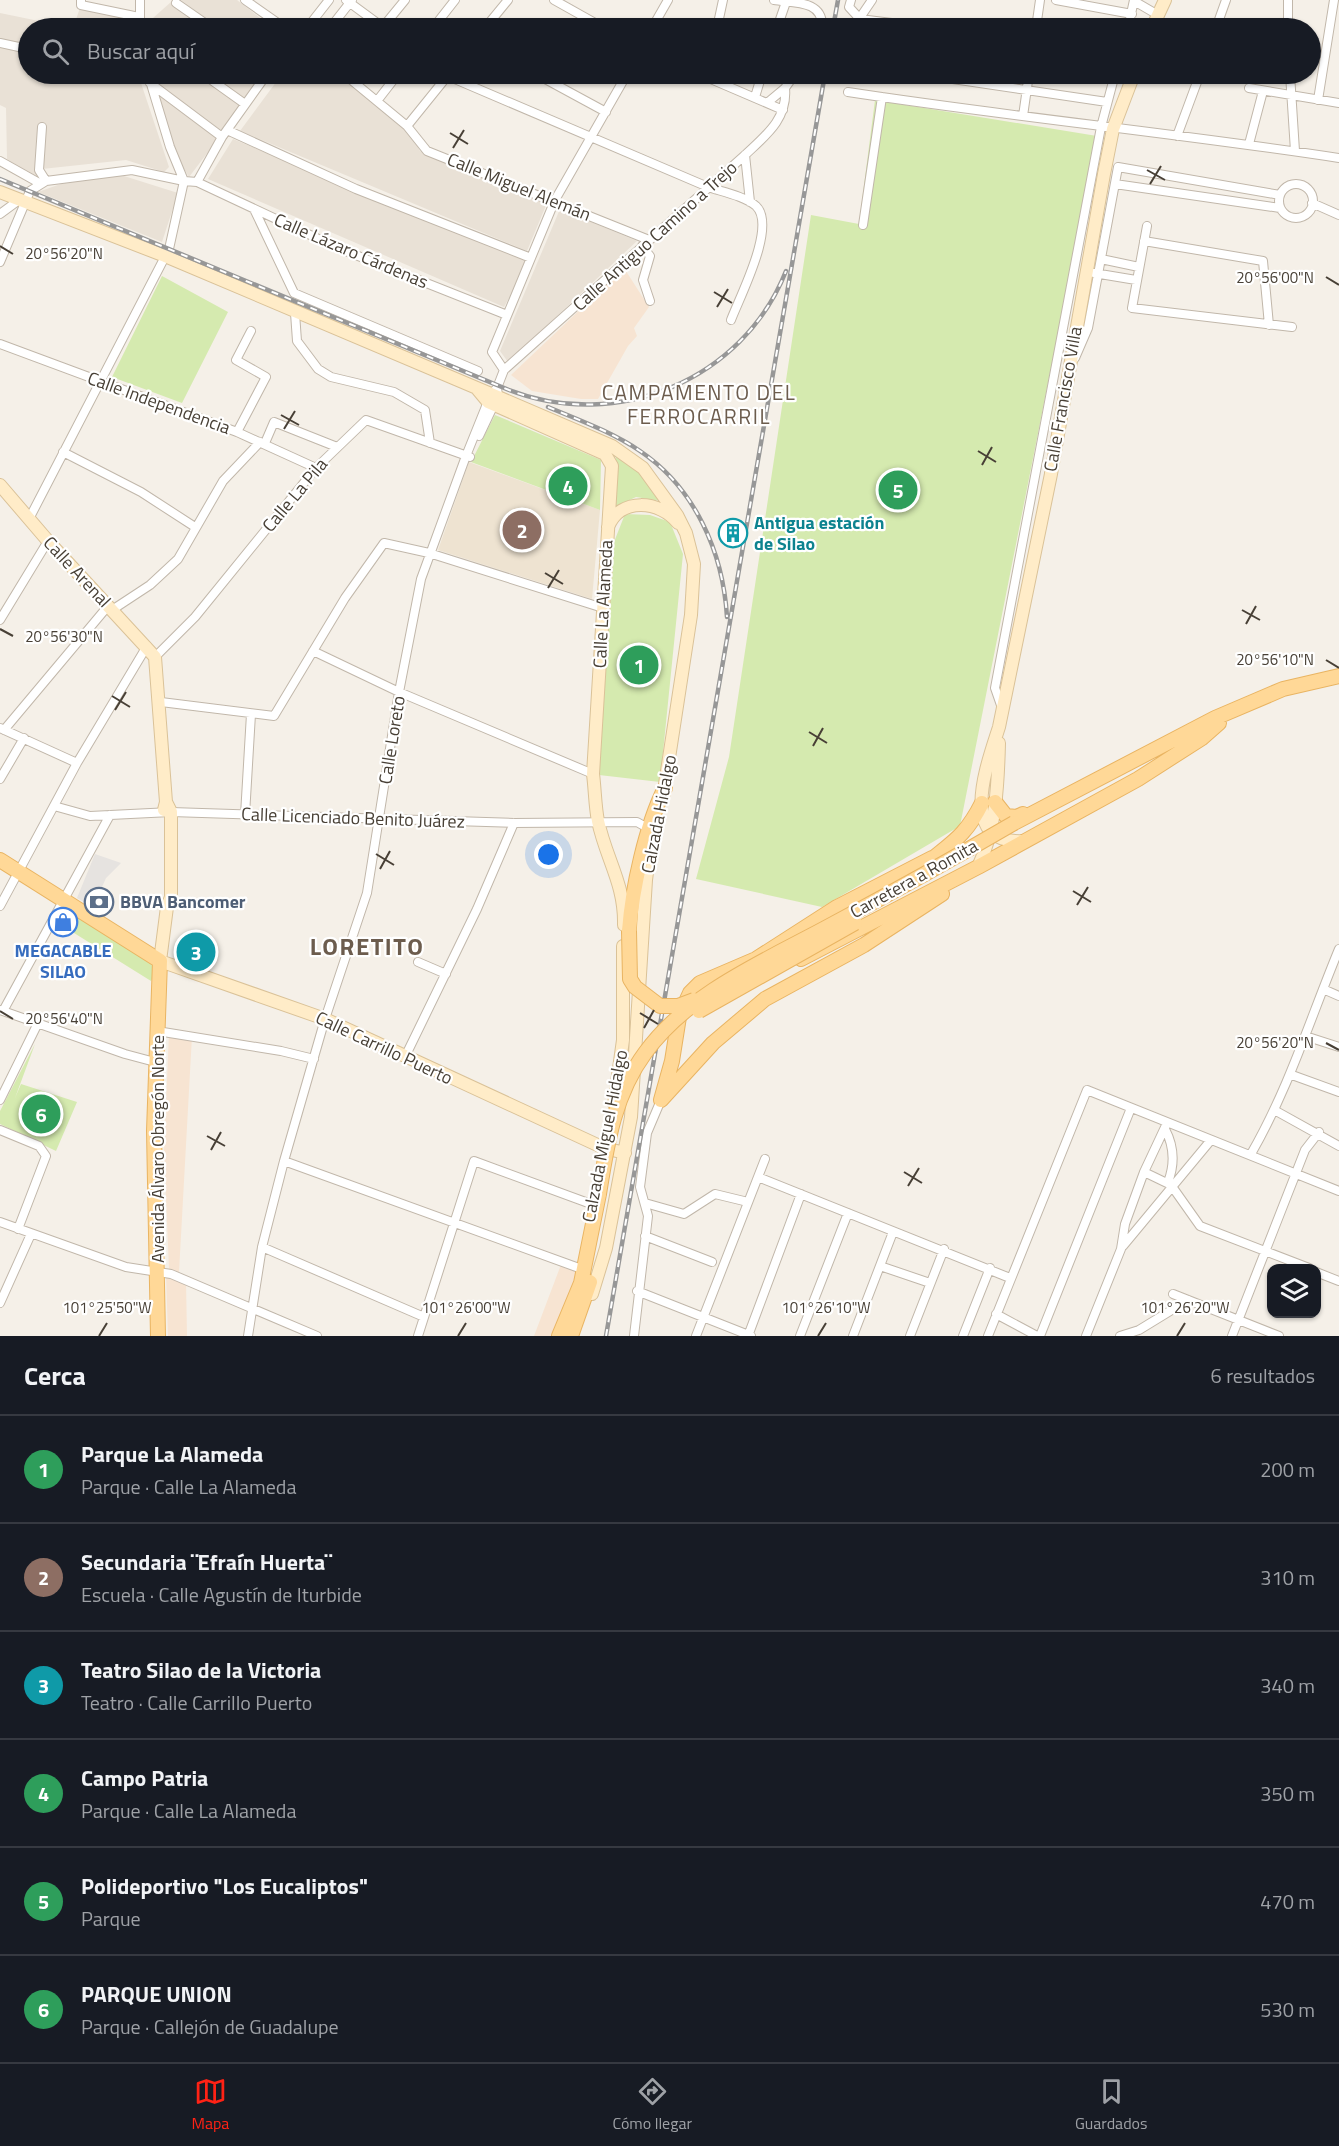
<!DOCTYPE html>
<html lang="es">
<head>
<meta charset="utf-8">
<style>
	body { margin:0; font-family:"Titillium Web",sans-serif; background:#20242c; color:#f1f3f6 }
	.controls { position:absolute; right:18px; bottom:18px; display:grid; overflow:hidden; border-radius:12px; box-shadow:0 2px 4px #0004 }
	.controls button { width:54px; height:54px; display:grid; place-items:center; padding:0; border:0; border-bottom:2px solid #363941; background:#171b24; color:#f1f3f6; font:30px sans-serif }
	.you { position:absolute; left:549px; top:855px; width:21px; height:21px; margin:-15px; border:4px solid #fff; border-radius:50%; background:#1a73e8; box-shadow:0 0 0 9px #1a73e833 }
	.badge { display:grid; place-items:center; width:39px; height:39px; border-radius:50%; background:#ff2215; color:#fff; font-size:20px; font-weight:700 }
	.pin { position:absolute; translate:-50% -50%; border:3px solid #fff; box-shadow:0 2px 6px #0006 }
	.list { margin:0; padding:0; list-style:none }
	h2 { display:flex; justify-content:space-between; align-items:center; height:78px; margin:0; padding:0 24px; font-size:26px }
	h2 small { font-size:20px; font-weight:400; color:#9ea1a6 }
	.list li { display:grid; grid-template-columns:39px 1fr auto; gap:18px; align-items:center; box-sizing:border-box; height:108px; padding:0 24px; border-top:2px solid #363941 }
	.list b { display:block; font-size:22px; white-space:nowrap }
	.list p { margin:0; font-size:20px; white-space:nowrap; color:#9ea1a6 }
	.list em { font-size:20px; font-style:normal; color:#9ea1a6 }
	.icon { flex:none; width:33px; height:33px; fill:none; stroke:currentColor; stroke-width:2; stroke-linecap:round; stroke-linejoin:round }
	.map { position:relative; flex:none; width:1339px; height:1336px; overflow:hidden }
	.search { position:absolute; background:#171b24; box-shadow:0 2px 4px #0004; left:18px; right:18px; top:18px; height:66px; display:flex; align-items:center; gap:15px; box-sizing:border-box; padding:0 21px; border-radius:33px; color:#9ea1a6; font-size:22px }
	.sheet { height:726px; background:#171b24 }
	nav { display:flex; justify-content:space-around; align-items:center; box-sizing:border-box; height:84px; border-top:2px solid #363941; background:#171b24; font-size:16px; color:#9ea1a6 }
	nav a { display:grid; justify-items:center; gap:3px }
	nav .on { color:#ff2215 }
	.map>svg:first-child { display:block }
	.residential { fill:#e9e1d6 }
	.commercial { fill:#f7e4d2 }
	.education { fill:#eee3d1 }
	.green { fill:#d5eaaf }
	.parking { fill:#e6e3e0 }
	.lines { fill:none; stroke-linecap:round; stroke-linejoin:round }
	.street-casing { stroke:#c1b7aa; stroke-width:10 }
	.secondary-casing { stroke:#dac298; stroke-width:14 }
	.primary-casing { stroke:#e9b462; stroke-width:16 }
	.street { stroke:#fff; stroke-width:8 }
	.secondary { stroke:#ffecc8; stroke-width:12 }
	.primary { stroke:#ffd897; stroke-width:14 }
	.rail-casing { stroke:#979797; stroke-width:4.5 }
	.rail { stroke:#fff; stroke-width:2; stroke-dasharray:7; stroke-linecap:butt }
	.primary-bridge-casing { stroke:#e9b462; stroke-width:16; stroke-linecap:butt }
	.primary-bridge { stroke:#ffd897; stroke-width:14 }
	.ticks { fill:none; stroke:#484036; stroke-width:2 }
	.labels { text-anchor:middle; stroke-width:4.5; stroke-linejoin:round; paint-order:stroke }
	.street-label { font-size:18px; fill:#484036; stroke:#fff }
	.culture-label { font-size:18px; font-weight:bold; fill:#0d838f; stroke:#fff; text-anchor:start }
	.service-label { font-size:18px; font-weight:bold; fill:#4e5e75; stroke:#fff; text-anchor:start }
	.shop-label { font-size:18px; font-weight:bold; fill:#366cbe; stroke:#fff }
	.quarter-label { font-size:21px; letter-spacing:1.5px; fill:#6c5c4d; stroke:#fff }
	.district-label { font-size:24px; font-weight:bold; letter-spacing:1.5px; fill:#6c5c4d; stroke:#fff }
	.ticks-label { font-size:15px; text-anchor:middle; fill:#484036; stroke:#fff; stroke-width:4.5; stroke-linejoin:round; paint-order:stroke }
</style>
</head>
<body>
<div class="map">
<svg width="1339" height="1336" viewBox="0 0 1339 1336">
	<rect width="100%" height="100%" fill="#f5f0e8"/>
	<path class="residential" d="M181,0H237L273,28H219Z
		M171,2L206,28H147L144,26Z
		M81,5L139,20L134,28H28V45L0,41V13L73,28Z
		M0,47L28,53V74H138L169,167L164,172L126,160L42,169L41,184L7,159L6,108L0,105Z
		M148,74H197L243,107L221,130L149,79Z
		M209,74H263L244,99Z
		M282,74H337L407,126L420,151L547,203L527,251L240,131Z
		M154,86L218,139L189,177L170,147Z
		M233,139L529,262L504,307L208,179Z
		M124,176L178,193L162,242L38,192L75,179Z
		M560,209L637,241L508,362L500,351Z"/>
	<path class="commercial" d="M624,268L649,307L634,328L637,336L628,346L598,399H581L532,391L511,375Z
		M169,1033L192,1036L179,1272L169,1269L164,1150Z
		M562,1262L579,1268L551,1336H534Z
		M166,1274L186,1281L187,1336H168Z"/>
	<path class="education" d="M469,462L600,510L592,599L438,550Z"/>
	<path class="green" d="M875,100L1097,136L960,826L822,907L696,879L729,757L811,215L859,224Z
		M162,276L228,312L182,403L112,377Z
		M495,415L601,460L600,510L471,462Z
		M616,454L640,472L661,501L636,497L611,509Z
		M625,514L650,515L670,522L683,554L660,782L599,775L614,542Z
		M67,909L147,960C155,967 156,972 151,981L58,923Z
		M35,1044L15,1098L21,1084L77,1102L56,1151L0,1124V1111Z"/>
	<path class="parking" d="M95,854L121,863L106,878L93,907L77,898Z"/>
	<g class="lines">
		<g class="street-casing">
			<path id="street" d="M81,0V5L139,17
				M140,0V28
				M245,0L285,28
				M346,0L384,28
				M554,0L604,28
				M774,0C794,3 824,0 822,28
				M851,0L849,7L860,19L931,28
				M1056,0L1132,14
				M1134,1L1158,15
				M176,3L212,28
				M307,28L329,0
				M330,28L352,0
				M382,28L405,0
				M433,28L455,0
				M485,28L508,0
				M652,28L668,0
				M717,28L723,0
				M777,28L786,2
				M853,28L872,0
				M1036,28L1040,0
				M1128,28L1134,0
				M1216,28L1226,0
				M1288,28V0
				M0,43L28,49
				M203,74L245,104
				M344,74L407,126L427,151L649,240
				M443,74L708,187C723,192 744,196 756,206C777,226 740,296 731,320
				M536,74L606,112
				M699,74L783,110
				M919,74L1107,102
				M1290,74L1295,151
				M150,83L222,137
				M1249,88L1339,103
				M848,92C1011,117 1176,133 1339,158
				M755,97L762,74
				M1318,100L1334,0
				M377,101L398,74
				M767,103L785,88
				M1023,116L1029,74
				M407,126L449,74
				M42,127L39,170L46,181
				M227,130L356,189L531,258
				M1177,136L1200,74
				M1249,144L1263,91
				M745,155L750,202
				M0,161L41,184
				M197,182L222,137L267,74
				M1115,184L1280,208
				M1279 201a17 17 0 1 1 34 0a17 17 0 1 1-34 0Z
				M1312,203L1339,215
				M254,209L294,293L478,371
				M0,214L19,200
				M863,225L882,97
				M1147,226L1132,308L1292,327
				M1144,241L1263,261L1269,325
				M642,246L650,256L643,280L650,301
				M1101,259L1139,267
				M0,262L30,191L46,181L132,170L184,181L170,147L148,74
				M1094,273L1136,280
				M295,313L297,341L318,369L331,377L394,392L425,410L430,443
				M0,344L237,432L316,468
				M1075,358L1088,328L1118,167L1280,195
				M504,370L492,352L555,200L627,74
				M237,432L266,377L236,360L251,331
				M479,436L498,396L497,388L504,370L745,155C765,136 788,119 785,88L795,74
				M265,443L274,422L337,447
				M63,452L141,492L195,527
				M29,519L169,249L184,181L197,182L338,248L507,315
				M112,610L150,585L178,559L223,481L260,442
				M0,620L48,541
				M313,651L399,692L593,774
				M155,657L195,617L316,468L366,420L470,457
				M161,702L274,716L345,598L384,543L429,553L603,608
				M1002,708L995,688L1101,127L1115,74
				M0,728L77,763
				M4,730L108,606
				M0,779L24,738
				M54,806L90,816L171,812L514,823L637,822L644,826L649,832
				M245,815L251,714
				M0,906L77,763L147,646
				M418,962L446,974
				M1323,989L1339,996
				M0,1010L125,1054L155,1062
				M3,1011L110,815
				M157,1031L281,1051L314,1059
				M1305,1036L1339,1047
				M405,1057L477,909L514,823
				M1292,1075L1339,1092
				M0,1100L38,1023
				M1276,1111L1339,1146
				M1165,1129C1174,1146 1175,1164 1168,1182
				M0,1130L39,1146L46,1156L18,1229
				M1251,1154C1289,1088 1310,1019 1339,949
				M284,1161L579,1268
				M1144,1172L1171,1185L1200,1226L1309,1268
				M758,1177L1010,1278
				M645,1203L684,1214L715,1194L748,1202
				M0,1222L126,1267L171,1274L317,1336
				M645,1236L712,1262
				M1123,1246L1211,1140
				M262,1247L424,1317
				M880,1266L930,1283
				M1316,1272L1339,1281
				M637,1291L751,1336
				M1173,1294L1279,1336
				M0,1303L31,1234
				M996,1314L1037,1336
				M248,1336L262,1247L284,1161L325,1019L367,893L399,692L421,579L466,456L491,394L497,388
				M418,1336L474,1161L591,1204
				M634,1336L648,1216L640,1187L647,1133L661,1100
				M696,1336L765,1159
				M748,1336L801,1194
				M800,1336L848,1213
				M853,1336L893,1232
				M910,1336L944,1249
				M963,1336L990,1268
				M988,1336L1087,1090L1339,1191
				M1040,1336L1131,1108
				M1086,1336L1121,1249L1125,1224L1144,1172L1167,1123
				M1120,1336L1139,1330L1188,1300
				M1232,1336L1305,1150L1319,1132"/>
		</g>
		<g class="secondary-casing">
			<path id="secondary" d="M1152,28L1165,0
				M0,192L165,256L491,394L612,446L643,468L677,515L686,533L694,564L691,615L663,797
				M478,390L488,402L605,454L612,466L593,774C595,789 595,806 598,821C606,859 625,884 624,925
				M0,485L48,541L155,657L166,802L164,810
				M608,527C620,497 660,500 678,523
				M166,802L171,812V897L167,907L160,961L325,1019L604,1148L625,1153
				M1024,841C956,845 987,765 999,727L1051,474L1104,174L1113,129L1134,74
				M978,867C996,830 998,784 999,743
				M614,1104L623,1040V946
				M592,1294L606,1248L631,1117L646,880L652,834"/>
		</g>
		<g class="primary-casing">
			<path id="primary" d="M995,802L1006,816L1017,817L1023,814
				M1014,823L1215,718L1283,689L1339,676
				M0,860L160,961L154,1131L158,1336
				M925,865C952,842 965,837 982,803
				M629,931C632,890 646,825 665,788
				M801,959L978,867L1138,779L1202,738L1219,723
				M661,1100L713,1043L765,999L864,945L942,894
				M661,1100L672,1061L679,1017L690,993L700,983L756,959L837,907L932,858
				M559,1336L581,1283L599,1194
				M571,1336L590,1282"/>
		</g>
		<use href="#street" class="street"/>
		<use href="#secondary" class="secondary"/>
		<use href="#primary" class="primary"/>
		<g class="rail-casing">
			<path id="rail" d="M833,28L838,0
				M0,179L509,390C617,432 743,380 786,271
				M548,407C579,420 612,432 640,451C695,488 723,552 727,617
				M606,1336L825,74"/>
		</g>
		<use href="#rail" class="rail"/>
		<g class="primary-bridge-casing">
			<path id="primary-bridge" d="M629,931L630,979L635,987L660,1006H678L694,1000
				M699,1011L855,923
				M599,1194C607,1144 614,1095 645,1053C689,992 767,960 831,925C893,892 954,858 1014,823"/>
		</g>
		<use href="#primary-bridge" class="primary-bridge"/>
	</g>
	<path class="ticks" d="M450,133L468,144M453,148L464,130M1147,170L1165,180M1150,184L1161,166M0,246L13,254M1326,277L1339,285M714,292L732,303M717,307L728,289M281,415L299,425M284,429L295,411M978,451L996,462M982,465L992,447M545,573L563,584M548,588L559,570M1242,610L1260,620M1246,624L1256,606M0,629L13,636M1326,660L1339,668M112,696L130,707M115,710L126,692M809,732L827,743M813,746L823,728M376,854L394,865M380,869L390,851M1073,891L1091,902M1077,905L1088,887M0,1011L13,1019M640,1013L658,1024M644,1028L654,1010M1326,1043L1339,1050M207,1136L225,1146M211,1150L221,1132M904,1172L922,1183M908,1186L919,1168M99,1336L107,1323M458,1336L466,1323M818,1336L826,1323M1177,1336L1185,1323"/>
	<defs>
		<g id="building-ring" transform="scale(1.5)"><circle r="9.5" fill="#fff" stroke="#0f9aa8" stroke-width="1.5"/><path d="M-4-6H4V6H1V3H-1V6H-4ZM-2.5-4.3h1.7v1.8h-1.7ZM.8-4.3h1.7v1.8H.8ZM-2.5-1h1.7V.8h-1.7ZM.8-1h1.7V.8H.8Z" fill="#0f9aa8"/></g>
		<g id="bank-ring" transform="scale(1.5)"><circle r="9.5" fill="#fff" stroke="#5c6f8a" stroke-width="1.5"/><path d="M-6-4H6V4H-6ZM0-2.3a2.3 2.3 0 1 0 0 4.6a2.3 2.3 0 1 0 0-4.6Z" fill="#5c6f8a"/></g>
		<g id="shop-ring" transform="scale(1.5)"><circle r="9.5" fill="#fff" stroke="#3f7fe0" stroke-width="1.5"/><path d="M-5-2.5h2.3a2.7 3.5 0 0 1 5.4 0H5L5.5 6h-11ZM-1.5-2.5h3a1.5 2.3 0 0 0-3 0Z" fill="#3f7fe0"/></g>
	</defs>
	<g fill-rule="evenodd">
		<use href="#building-ring" x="733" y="533"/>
		<use href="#bank-ring" x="99" y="902"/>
		<use href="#shop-ring" x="63" y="922"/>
	</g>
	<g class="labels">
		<g class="street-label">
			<text transform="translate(519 187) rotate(22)" y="6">Calle Miguel Alemán</text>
			<text transform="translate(655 236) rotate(-42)" y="6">Calle Antiguo Camino a Trejo</text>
			<text transform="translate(351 251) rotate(23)" y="6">Calle Lázaro Cárdenas</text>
			<text transform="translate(1063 399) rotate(-80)" y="6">Calle Francisco Villa</text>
			<text transform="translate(159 403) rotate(20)" y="6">Calle Independencia</text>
			<text transform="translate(295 495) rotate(-50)" y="6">Calle La Pila</text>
			<text transform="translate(77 572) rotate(47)" y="6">Calle Arenal</text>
			<text transform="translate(603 604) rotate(-87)" y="6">Calle La Alameda</text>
			<text transform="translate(392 740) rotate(-81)" y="6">Calle Loreto</text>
			<text transform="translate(659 814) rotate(-79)" y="6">Calzada Hidalgo</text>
			<text transform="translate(353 818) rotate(2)" y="6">Calle Licenciado Benito Juárez</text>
			<text transform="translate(914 879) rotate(-29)" y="6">Carretera a Romita</text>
			<text transform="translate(384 1048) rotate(25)" y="6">Calle Carrillo Puerto</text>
			<text transform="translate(605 1136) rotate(-79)" y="6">Calzada Miguel Hidalgo</text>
			<text transform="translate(158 1149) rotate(-90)" y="6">Avenida Álvaro Obregón Norte</text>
		</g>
		<g class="culture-label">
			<text x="754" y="529">Antigua estación<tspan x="754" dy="21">de Silao</tspan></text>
		</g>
		<g class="service-label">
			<text x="120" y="908">BBVA Bancomer</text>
		</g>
		<g class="shop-label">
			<text x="63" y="957">MEGACABLE<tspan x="63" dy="21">SILAO</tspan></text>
		</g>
		<g class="quarter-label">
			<text x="699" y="400">CAMPAMENTO DEL<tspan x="699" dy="24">FERROCARRIL</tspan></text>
		</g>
		<g class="district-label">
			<text x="367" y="955">LORETITO</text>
		</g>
	</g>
	<g class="ticks-label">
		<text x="64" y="259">20°56'20"N</text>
		<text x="1275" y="283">20°56'00"N</text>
		<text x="64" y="642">20°56'30"N</text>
		<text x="1275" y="665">20°56'10"N</text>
		<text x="64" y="1024">20°56'40"N</text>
		<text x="1275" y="1048">20°56'20"N</text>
		<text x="107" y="1313">101°25'50"W</text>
		<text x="466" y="1313">101°26'00"W</text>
		<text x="826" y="1313">101°26'10"W</text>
		<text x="1185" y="1313">101°26'20"W</text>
	</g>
</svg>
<div class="controls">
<button><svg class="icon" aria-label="layers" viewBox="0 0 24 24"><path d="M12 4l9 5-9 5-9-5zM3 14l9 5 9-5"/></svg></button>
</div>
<div class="you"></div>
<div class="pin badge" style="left:639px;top:665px;background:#2e9e5b">1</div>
<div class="pin badge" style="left:522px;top:530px;background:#8d6e63">2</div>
<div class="pin badge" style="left:196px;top:952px;background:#0f9aa8">3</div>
<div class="pin badge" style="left:568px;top:486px;background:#2e9e5b">4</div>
<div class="pin badge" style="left:898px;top:490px;background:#2e9e5b">5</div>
<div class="pin badge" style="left:41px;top:1114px;background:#2e9e5b">6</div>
<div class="search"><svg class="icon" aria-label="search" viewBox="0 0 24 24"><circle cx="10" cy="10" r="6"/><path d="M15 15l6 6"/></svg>Buscar aquí</div>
</div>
<section class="sheet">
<h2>Cerca<small>6 resultados</small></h2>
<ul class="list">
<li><span class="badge" style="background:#2e9e5b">1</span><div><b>Parque La Alameda</b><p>Parque · Calle La Alameda</p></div><em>200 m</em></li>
<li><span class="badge" style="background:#8d6e63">2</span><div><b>Secundaria ¨Efraín Huerta¨</b><p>Escuela · Calle Agustín de Iturbide</p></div><em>310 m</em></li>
<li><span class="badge" style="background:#0f9aa8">3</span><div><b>Teatro Silao de la Victoria</b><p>Teatro · Calle Carrillo Puerto</p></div><em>340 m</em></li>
<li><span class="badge" style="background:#2e9e5b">4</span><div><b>Campo Patria</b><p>Parque · Calle La Alameda</p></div><em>350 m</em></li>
<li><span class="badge" style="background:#2e9e5b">5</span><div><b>Polideportivo &quot;Los Eucaliptos&quot;</b><p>Parque</p></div><em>470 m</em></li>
<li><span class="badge" style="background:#2e9e5b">6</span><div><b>PARQUE UNION</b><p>Parque · Callejón de Guadalupe</p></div><em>530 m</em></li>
</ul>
</section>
<nav>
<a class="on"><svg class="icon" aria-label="map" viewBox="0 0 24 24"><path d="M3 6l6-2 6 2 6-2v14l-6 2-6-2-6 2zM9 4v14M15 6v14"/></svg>Mapa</a>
<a><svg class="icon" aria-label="directions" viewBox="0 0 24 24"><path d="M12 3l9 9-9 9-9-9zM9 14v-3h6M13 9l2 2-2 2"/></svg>Cómo llegar</a>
<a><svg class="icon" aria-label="saved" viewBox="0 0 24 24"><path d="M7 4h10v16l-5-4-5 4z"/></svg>Guardados</a>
</nav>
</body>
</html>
